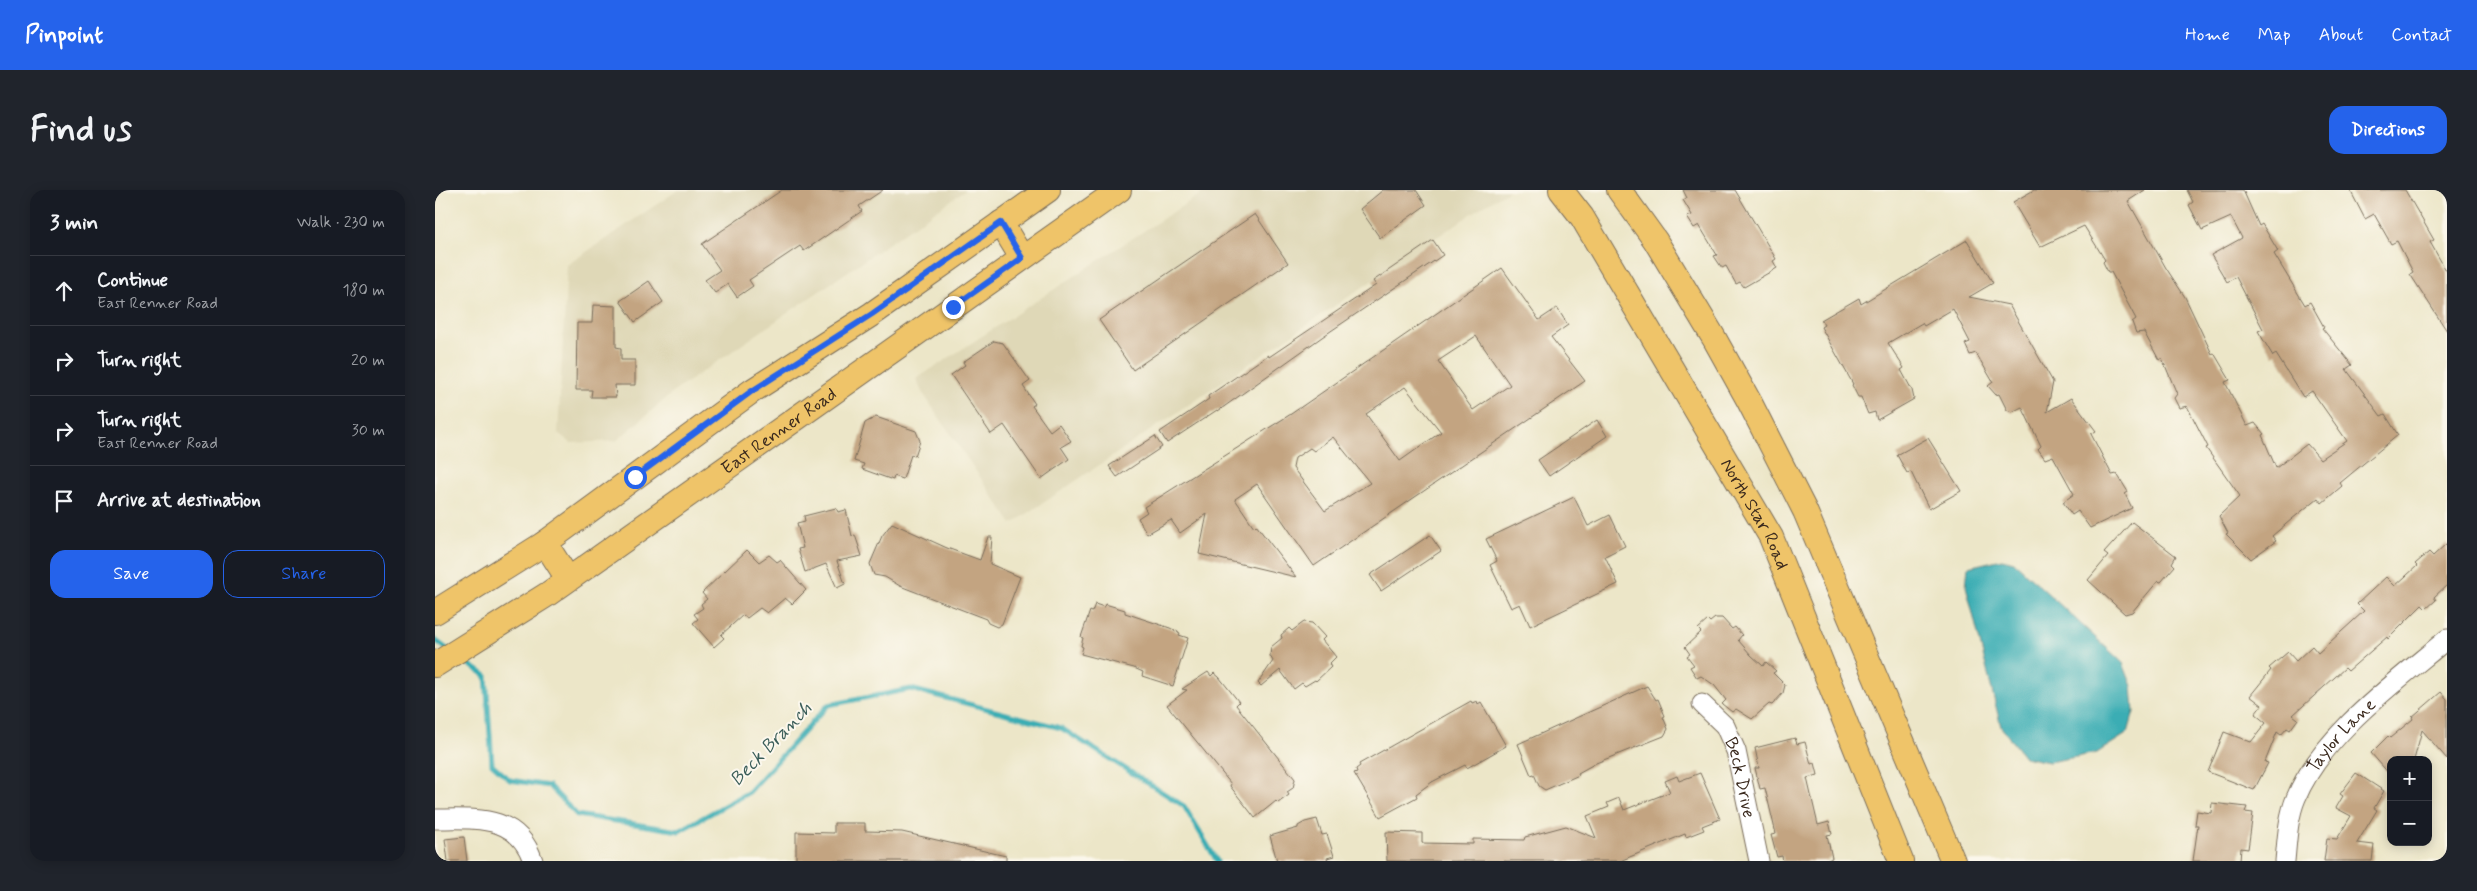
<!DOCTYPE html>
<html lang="en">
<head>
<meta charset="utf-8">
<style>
	body { margin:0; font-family:Mynerve,sans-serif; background:#20242c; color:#f1f3f6 }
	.controls { position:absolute; right:15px; bottom:15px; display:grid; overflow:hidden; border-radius:10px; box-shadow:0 2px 12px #0003 }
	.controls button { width:45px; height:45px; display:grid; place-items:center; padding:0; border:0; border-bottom:1px solid #363941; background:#171b24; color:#f1f3f6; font:25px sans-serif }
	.stop { position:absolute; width:15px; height:15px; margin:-11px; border:4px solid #2563eb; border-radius:50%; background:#fff }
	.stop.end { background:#2563eb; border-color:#fff; box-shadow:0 1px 5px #0008 }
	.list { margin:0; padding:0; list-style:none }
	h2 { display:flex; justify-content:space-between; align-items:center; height:65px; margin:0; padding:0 20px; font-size:21px }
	h2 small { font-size:16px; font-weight:400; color:#9ea1a6 }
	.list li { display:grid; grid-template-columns:32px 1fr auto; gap:15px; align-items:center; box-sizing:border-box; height:70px; padding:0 20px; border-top:1px solid #363941 }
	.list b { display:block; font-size:19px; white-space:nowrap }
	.list p { margin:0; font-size:16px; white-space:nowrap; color:#9ea1a6 }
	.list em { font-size:16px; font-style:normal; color:#9ea1a6 }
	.actions { display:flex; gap:10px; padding:15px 20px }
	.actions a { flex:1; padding:11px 0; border:1px solid #2563eb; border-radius:15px; text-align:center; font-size:18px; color:#2563eb }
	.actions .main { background:#2563eb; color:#fff }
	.icon { flex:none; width:28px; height:28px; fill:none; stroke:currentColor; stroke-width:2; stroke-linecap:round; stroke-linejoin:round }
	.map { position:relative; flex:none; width:2012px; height:671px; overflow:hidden; border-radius:15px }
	header { display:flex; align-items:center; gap:30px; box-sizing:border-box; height:70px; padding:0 25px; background:#2563eb; color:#fff }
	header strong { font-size:24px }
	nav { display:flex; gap:28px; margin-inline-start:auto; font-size:18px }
	.intro { display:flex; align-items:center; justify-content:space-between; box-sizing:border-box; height:120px; padding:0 30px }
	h1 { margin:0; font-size:35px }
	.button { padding:12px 22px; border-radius:15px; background:#2563eb; color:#fff; font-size:18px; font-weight:700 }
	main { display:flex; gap:30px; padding:0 30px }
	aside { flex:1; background:#171b24; border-radius:15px; box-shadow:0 2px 12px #0003 }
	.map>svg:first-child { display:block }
	.built { fill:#dfd8b7 }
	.water { fill:#3badb4; stroke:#3b6c69 }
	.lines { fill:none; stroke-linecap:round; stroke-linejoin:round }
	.stream { stroke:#3badb4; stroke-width:5 }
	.building { fill:#c3a481; fill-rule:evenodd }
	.minor-casing { stroke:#796c5a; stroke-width:21 }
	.major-casing { stroke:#796c5a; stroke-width:26 }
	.minor { stroke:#fff; stroke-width:19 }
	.major { stroke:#efc469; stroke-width:24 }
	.route { stroke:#2563eb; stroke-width:6 }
	.labels { text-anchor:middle; stroke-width:4; stroke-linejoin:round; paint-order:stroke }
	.street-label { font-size:18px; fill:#3b2a1e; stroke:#fbf7ec }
	.water-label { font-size:19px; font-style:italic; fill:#3b5e5a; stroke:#fbf7ec }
</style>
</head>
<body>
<header>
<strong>Pinpoint</strong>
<nav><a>Home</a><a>Map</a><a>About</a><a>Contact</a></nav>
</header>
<div class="intro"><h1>Find us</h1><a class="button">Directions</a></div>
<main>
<aside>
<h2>3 min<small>Walk · 230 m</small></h2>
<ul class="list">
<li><svg class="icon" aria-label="ahead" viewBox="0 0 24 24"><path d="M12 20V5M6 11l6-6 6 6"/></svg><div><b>Continue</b><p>East Renner Road</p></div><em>180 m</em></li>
<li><svg class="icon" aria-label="right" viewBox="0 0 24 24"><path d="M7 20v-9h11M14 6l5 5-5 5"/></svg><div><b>Turn right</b></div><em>20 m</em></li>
<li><svg class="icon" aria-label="right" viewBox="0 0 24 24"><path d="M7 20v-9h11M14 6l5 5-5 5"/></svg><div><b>Turn right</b><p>East Renner Road</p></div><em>30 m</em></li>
<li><svg class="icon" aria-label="arrive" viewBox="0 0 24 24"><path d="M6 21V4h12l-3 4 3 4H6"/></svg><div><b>Arrive at destination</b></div></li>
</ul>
<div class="actions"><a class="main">Save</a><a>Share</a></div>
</aside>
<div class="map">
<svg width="2012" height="671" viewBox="0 0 2012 671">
	<rect width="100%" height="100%" fill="#fbf7ec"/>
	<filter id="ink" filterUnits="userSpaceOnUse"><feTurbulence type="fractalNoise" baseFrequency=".02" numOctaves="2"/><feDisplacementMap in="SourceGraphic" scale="10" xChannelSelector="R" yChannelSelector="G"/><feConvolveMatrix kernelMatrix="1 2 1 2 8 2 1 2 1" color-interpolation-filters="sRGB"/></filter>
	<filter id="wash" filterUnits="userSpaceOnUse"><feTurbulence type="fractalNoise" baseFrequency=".0096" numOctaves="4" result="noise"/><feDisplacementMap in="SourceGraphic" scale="20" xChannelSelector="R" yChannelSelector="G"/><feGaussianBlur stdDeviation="1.12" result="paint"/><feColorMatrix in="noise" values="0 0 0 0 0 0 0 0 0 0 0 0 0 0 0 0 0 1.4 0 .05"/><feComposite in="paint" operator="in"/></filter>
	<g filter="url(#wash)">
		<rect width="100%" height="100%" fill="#ece6c8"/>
		<path class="built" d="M243,0H531L241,200L181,251L136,253L123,243L132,75Z
			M772,0H1075L1048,16L577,334L487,202L481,189Z"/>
		<path class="water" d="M1567,369L1579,372L1688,473L1697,496L1699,522L1693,543L1662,563L1614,572L1589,567L1566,537L1531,396L1533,377Z"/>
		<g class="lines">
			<path class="stream" d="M0,450L12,459
				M25,468L51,486L57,574L75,590L114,596L142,625L244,641L314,602L393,515L476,499L626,538L749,616L782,671"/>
		</g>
		<g id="blocks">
			<path class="building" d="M347,0H448L424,16L427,21L369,61L365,56L314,90L318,96L302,107L293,94L280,103L270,90L285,80L267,54Z
				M948,0H981L991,15L945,48L925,19Z
				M1248,0H1300L1341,69L1338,71L1342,78L1309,97L1305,92L1301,94L1291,76L1287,78L1279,66L1282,65L1264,35L1259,38L1252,27L1257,25L1248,10L1252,8Z
				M1599,0H1710L1693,11L1731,78L1750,107L1777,164L1779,163L1795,190L1790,192L1812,236L1820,233L1829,244L1827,245L1841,278L1872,254L1885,269L1912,251L1877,201L1868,207L1841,164L1838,166L1823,141L1828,139L1801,87L1792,92L1776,65L1807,48L1796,27L1767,40L1754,15L1758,12L1752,0H1808L1824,36L1827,34L1843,61L1839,64L1870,115L1875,112L1889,137L1887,138L1917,175L1911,179L1946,226L1950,224L1963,245L1905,293L1907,296L1887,313L1883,308L1857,329L1837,346L1841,351L1816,369L1791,344L1793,343L1784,326L1805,306L1771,258L1773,257L1752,216L1744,218L1739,208L1742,204L1727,168L1724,170L1709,142L1701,143L1697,132L1701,129L1676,82H1673L1668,72L1670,70L1649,36L1605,57L1578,12Z
				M1915,0H1970L1999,50L1995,52L2012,82V141L1975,84L1978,82L1962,51L1956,54L1939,24L1930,29Z
				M820,24L853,73L698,180L664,130Z
				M998,50L1008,65L887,147L783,221L782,220L732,253L725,242L774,209L773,206L833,165L834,167L941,95L938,91Z
				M1532,50L1558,93L1534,107L1574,115L1618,192L1612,222L1636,208L1661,241L1656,244L1677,285L1682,284L1693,302L1690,304L1697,318L1655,338L1643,321L1637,325L1628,312L1639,304L1618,266L1610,269L1603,259L1606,256L1587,217L1577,222L1572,220L1564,204L1561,205L1553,196L1558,192L1541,163L1535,165L1530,154L1535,152L1518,119L1489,136L1487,133L1453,153L1469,178L1466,180L1477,200L1479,209L1442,230L1440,222L1433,224L1426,207H1423L1417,195L1418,194L1386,137L1389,135L1386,130L1424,108L1426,114Z
				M1067,78L1104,130L1122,118L1133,135L1116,147L1150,191L879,376L822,294L800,309L819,337L821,335L861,387L764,364L772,324L745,343L736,330L712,344L703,328L712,322L709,317L856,224ZM1041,146L1075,195L1038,220L1003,171ZM970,197L1006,242L965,271L931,224ZM898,247L935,293L890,321L858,278L860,268L875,258L879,261Z
				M214,91L228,112L200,132L185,111Z
				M158,115L181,116V157L186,158V170H200V195H180L181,207H156L157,200H141L142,133H157Z
				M559,151L568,153L595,191L588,196L600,214L597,216L615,241L624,234L636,251L626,257L634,269L606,289L569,235L556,244L516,185L530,175L528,172Z
				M441,227L481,241L485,251L480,266L476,265L468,289L459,286L458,290L438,283L427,279L429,274L419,271L430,233Z
				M1162,230L1172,246L1114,286L1103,270Z
				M720,246L727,257L682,287L674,276Z
				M1493,248L1526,301L1494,319L1476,282L1472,283L1462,265Z
				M1139,307L1153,336L1175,325L1190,356L1170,366L1183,394L1095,436L1085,414L1076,418L1055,375L1062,371L1051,349Z
				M401,318L403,322L411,320L417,346L420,345L427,366L402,371L410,394L402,398L391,374L370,382L363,359L368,358L362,333L370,331L369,326Z
				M1697,332L1741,366L1737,373L1740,376L1726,392L1723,391L1697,422L1690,424L1653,390L1673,366L1669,363Z
				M457,333L512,358L545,370L553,347H557L555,374L585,387L567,434L562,437L553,433L551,429L465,396L450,387L439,385L435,374L447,346Z
				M995,345L1006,361L946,401L935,385Z
				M2012,353V395L1999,407L2001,410L1991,419L1987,415L1953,449L1952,447L1913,481L1910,478L1858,525L1863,529L1855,540L1852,538L1846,545L1842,542L1830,572L1833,573L1819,600L1773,582L1789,542L1816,552L1831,533L1820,524L1827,515L1815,506L1836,480L1834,478L1853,462L1861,471L1877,456L1883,463L1929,421L1922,414L1951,387L1960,396L1982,376L1980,374L1994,362L1998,366Z
				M312,360L324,372L334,365L342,372L345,370L371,400L357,414L350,408L332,423L325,418L312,428L308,425L286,445L289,448L279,457L258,433L263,429L259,424L268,418L266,414L272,409L267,403Z
				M660,414L669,417L670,414L690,420V423L735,438L745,443L744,445L753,448L738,496L707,486L708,482L699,478L646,464L648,457L646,456L648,448L646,447L655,421L657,422Z
				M1280,428H1287L1297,439L1300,437L1307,445L1303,450L1316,465L1328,476L1331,472L1341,481L1338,483L1350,495L1348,503L1337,515L1334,514L1317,529L1301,519L1297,522L1287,514L1291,510L1279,495L1266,486L1262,488L1255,477L1259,475L1252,466L1255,464L1250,457L1266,442L1263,439L1273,430L1275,432Z
				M869,432L877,433L890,447L887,450L901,467L894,474L896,477L881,491L880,490L870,496L867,493L859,499L845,480L826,496L823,493L838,471L835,466L836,457L847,448L846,445L854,438L857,441Z
				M773,482L776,486L779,483L784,487L804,512L801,515L860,589L858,598L852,602L854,605L843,613L841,611L820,628L795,596L796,594L732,515L752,500L747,499Z
				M1212,496L1221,510L1223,509L1230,526L1228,527L1233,539L1229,546L1161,573L1143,583L1144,585L1110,600L1104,596L1099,584L1096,585L1083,554Z
				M2006,502L2012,509V569L1987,540L1979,570H1956V586L1936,563L1953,546L1955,548L1978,529L1977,527Z
				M1036,511L1037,513L1042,511L1043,514L1046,512L1071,556L1032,578L1030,575L997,592L981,604L982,607L945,627L919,583L922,582L921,579L925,576L924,574Z
				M1360,548L1362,554L1370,552L1376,574L1380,573L1383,585L1372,588L1383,635L1394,632L1397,644L1392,645L1397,668L1391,671H1348L1347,666L1342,667L1336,645L1341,644L1330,598L1325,599L1320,578H1324L1320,558Z
				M1265,583L1285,629L1267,636L1269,640L1251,647L1250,644L1185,671H952L951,642L987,643V653L1038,654V649L1089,650L1090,647L1131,636L1161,648L1152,626L1174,617L1172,613L1184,608L1189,620L1235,602L1230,591L1242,586L1244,591Z
				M1921,583L1949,601L1939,618L1942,620L1922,653L1939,655L1937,671H1889L1892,648L1902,649L1916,626L1901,618L1908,606L1905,604Z
				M1777,613L1812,617L1810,622L1818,623L1813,659L1806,658L1805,671H1758L1763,635H1760L1762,621L1776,623Z
				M882,629L887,645L892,644L899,666L892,668L893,671H842L835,646L863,638V636L870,632Z
				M399,633H430V641L467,642L571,666V671H361V642L399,643Z
				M29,647L32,671H13L10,649Z"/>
		</g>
	</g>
	<g filter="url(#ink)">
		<use href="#blocks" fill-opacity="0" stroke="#796c5a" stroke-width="1"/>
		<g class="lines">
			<g class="minor-casing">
				<g id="minor">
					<path id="s1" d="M1267,514L1290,536L1301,561L1324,671"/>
					<path d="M0,629C41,629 83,624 98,671"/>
					<path id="s2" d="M1850,671C1852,650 1853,627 1861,608C1887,545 1961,492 2012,449"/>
				</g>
			</g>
			<g class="major-casing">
				<g id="major">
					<path id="s3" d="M1126,0L1147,27L1336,347L1466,671"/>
					<path d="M1184,0L1220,50L1279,148L1314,211L1370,321L1518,671"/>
					<path d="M566,33L587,68"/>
					<path d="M110,353L133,389"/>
					<path d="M0,422L110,353L317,201L437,124L613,0"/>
					<path id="s4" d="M0,475L113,404L684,0"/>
				</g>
			</g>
			<use href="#minor" class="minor"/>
			<use href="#major" class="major"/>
		</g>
	</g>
	<g class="lines" filter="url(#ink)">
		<path class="route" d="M200,287L317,201L437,124L566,33L587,68L518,117"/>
	</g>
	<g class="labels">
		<g class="street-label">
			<text dy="6" stroke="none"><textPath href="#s4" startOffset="416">East Renner Road</textPath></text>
			<text dy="6" stroke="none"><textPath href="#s3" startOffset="378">North Star Road</textPath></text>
			<text dy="6" stroke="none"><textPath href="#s2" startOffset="142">Taylor Lane</textPath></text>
			<text dy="6" stroke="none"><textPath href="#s1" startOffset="86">Beck Drive</textPath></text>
		</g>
		<g class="water-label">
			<text transform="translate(335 553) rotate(-46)" y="7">Beck Branch</text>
		</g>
	</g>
</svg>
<div class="controls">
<button>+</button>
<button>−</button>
</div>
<div class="stop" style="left:200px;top:287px"></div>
<div class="stop end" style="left:518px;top:117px"></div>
</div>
</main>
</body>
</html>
